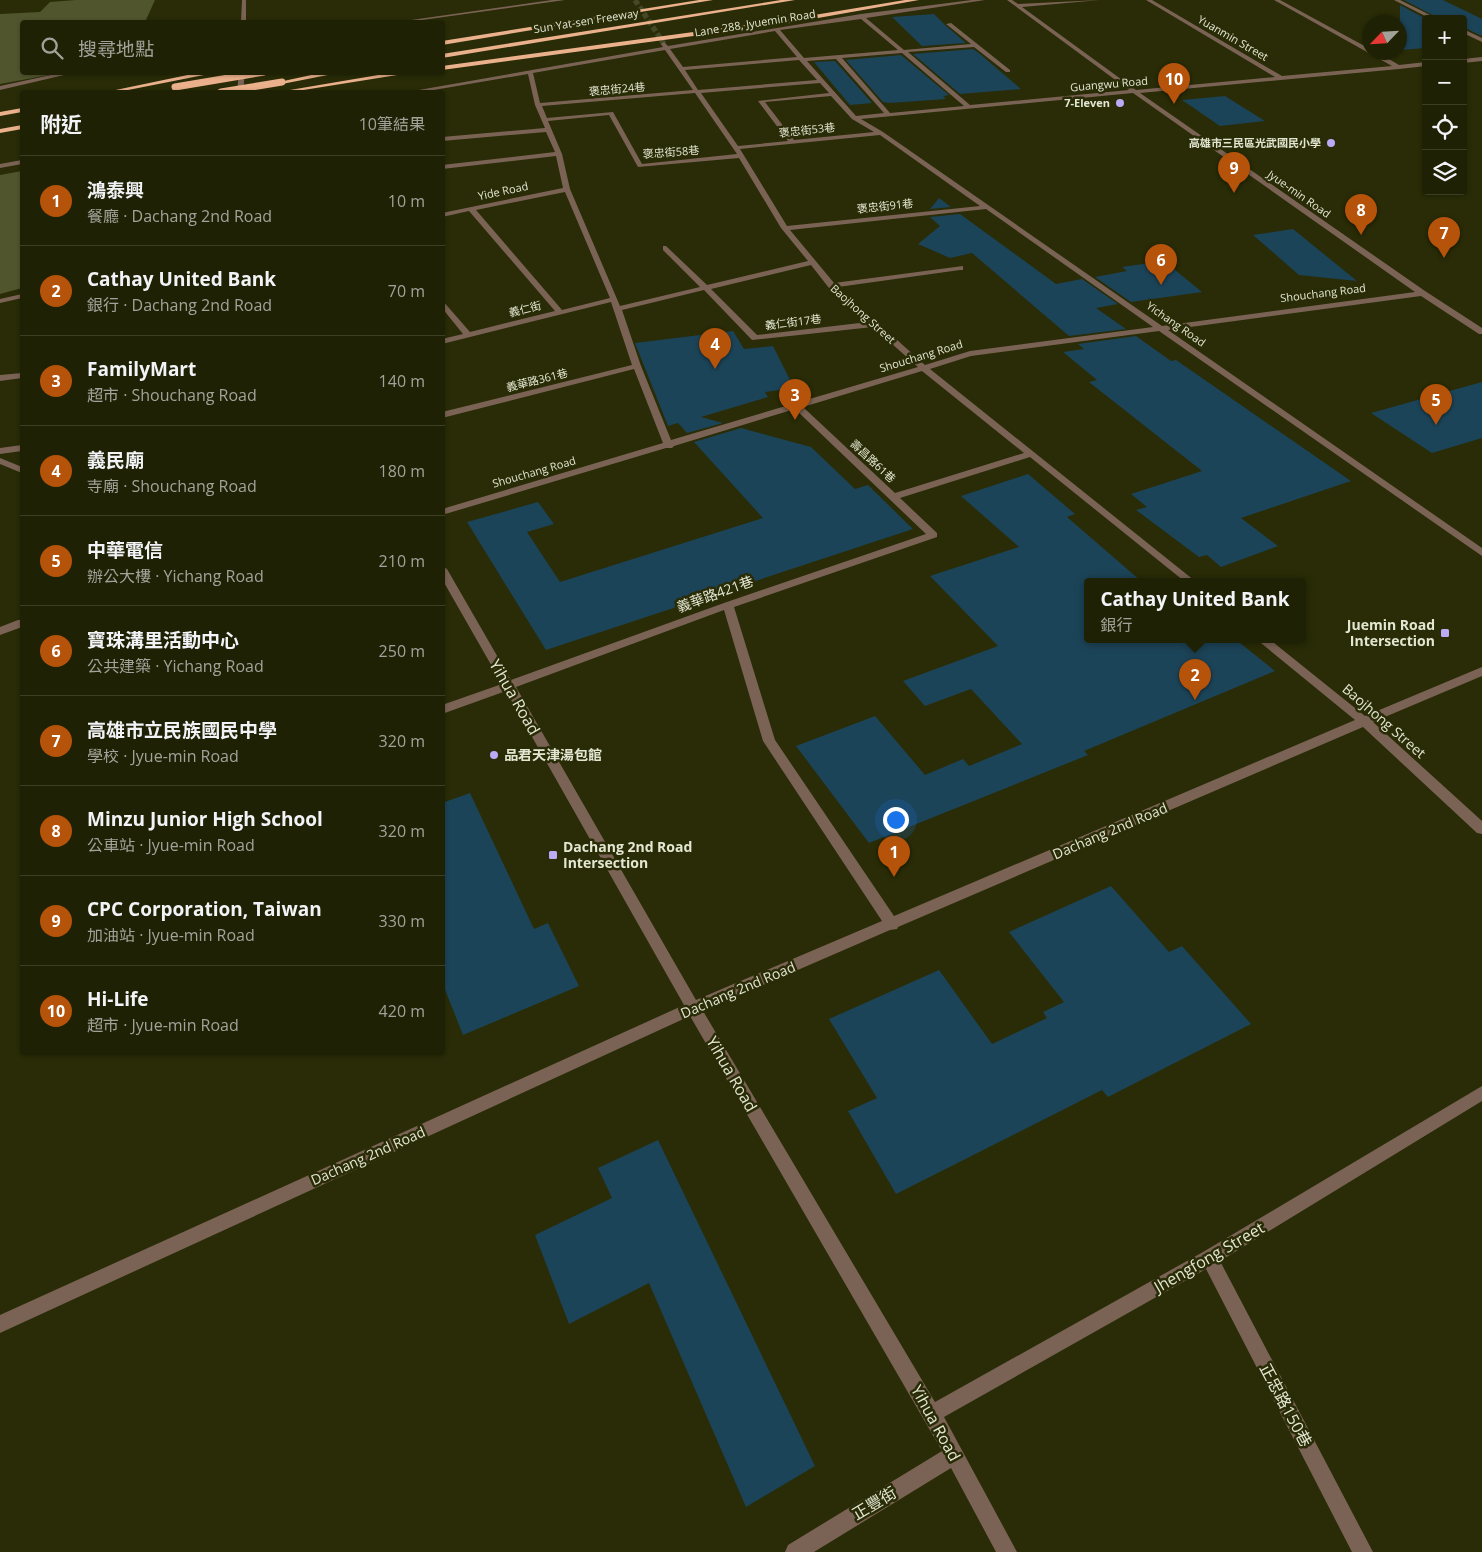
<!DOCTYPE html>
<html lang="zh-TW">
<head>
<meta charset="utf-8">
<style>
	body { margin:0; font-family:"Open Sans","Noto Sans TC",sans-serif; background:#27290e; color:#f1f3f6 }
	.controls { position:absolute; right:15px; top:15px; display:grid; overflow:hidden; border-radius:5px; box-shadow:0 1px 4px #0004 }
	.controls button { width:45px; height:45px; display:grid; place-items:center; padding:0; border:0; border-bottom:1px solid #3c3e26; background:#1f2104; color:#f1f3f6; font:25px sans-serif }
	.compass { position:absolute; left:1362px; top:15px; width:45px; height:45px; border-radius:50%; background:#1f2104; box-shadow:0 1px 4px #0004; rotate:245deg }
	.you { position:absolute; left:895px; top:819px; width:18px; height:18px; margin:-12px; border:4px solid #fff; border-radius:50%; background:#1a73e8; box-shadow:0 0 0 8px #1a73e833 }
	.badge { display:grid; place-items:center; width:32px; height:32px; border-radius:50%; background:#b45309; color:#fff; font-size:16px; font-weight:700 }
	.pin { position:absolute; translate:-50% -41px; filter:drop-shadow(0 1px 2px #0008) }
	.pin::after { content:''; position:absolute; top:26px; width:18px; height:15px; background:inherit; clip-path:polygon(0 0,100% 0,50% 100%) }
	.popup { position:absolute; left:1084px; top:578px; width:222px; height:65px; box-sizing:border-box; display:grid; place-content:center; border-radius:5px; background:#1f2104; filter:drop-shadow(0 1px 4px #0005); font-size:16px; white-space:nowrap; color:#a1a39a }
	.popup b { font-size:19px; color:#f1f3f6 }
	.popup::after { content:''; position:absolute; left:50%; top:100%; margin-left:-10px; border:10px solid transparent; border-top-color:#1f2104 }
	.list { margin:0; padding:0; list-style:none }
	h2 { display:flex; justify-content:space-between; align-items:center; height:65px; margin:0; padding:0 20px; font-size:21px }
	h2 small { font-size:16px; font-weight:400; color:#a1a39a }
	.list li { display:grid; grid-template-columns:32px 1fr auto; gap:15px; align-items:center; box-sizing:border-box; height:90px; padding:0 20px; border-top:1px solid #3c3e26 }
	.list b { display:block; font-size:19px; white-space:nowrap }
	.list p { margin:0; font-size:16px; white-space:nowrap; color:#a1a39a }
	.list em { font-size:16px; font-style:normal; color:#a1a39a }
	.icon { flex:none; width:28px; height:28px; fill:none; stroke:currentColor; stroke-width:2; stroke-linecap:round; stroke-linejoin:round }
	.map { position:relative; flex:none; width:1482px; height:1552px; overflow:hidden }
	.search { position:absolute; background:#1f2104; box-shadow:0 1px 4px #0004; left:20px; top:20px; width:425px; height:55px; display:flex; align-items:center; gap:12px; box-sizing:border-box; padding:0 18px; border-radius:5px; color:#a1a39a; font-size:19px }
	.panel { position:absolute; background:#1f2104; box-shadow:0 1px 4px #0004; left:20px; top:90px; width:425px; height:965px; border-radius:5px }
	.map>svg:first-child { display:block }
	.green { fill:#51552e }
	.building { fill:#1c4458 }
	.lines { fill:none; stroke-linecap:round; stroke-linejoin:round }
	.minor-tunnel { stroke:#454824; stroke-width:5.5; stroke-dasharray:5.5 2.5; stroke-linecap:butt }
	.minor { fill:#7a6354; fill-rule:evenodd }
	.highway { fill:#ebb18c; fill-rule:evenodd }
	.highway-bridge { stroke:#ebb18c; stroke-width:7 }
	.poi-dot { fill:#bbaaf6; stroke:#292c06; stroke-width:2 }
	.labels { text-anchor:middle; stroke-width:5; stroke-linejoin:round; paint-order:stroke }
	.far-street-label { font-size:11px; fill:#e3e6d1; stroke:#292c06 }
	.far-poi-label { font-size:11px; font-weight:bold; fill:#e3e6d1; stroke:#292c06; text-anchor:end }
	.street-label { font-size:14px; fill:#e3e6d1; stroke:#292c06 }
	.poi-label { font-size:14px; font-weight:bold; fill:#e3e6d1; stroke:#292c06; text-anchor:start }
	.near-street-label { font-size:16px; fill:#e3e6d1; stroke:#292c06 }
</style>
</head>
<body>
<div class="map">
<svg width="1482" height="1552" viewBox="0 0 1482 1552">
	<rect width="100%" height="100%" fill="#292c06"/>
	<path class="green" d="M76,0H155L145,22H22V72L60,73L0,84V14L40,12L50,2Z
		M22,171V288L0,294V175Z"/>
	<path class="building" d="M1404,0H1443L1482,19V36L1463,27V19H1440Z
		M1400,5L1426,19V48L1400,50Z
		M934,14L945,25L966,43L922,46L892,17Z
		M973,49L980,54L1021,89L960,94L913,54Z
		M901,55L949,95L943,96L946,99L890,103L883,102L846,60Z
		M835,61L872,103L850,105L814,62Z
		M1225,96L1265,121L1220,126L1182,100Z
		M939,198L951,207L930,209Z
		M960,214L1056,284L1082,279L1118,304L1096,308L1126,329L1069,336L972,253L950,258L918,244L940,226L930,217Z
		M1293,229L1357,281L1299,275L1253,235Z
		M1164,261L1202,292L1131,302L1095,277L1127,271L1122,267Z
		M733,331L744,349L773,346L794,388L765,392L768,397L701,417L723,423L687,433L678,423L668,426L635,343Z
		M1136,336L1171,361L1176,360L1351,481L1241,518L1278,546L1221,567L1207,555L1199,557L1136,510L1147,507L1131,494L1202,471L1089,382L1097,380L1063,352L1084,349L1078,344Z
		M1482,382V438L1432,453L1371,413Z
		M741,428L811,447L855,489L868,485L913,529L546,650L467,522L538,502L554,524L527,532L560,582L763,518L694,442Z
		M1028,474L1075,514L1067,517L1141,581H1088V639H1235L1275,671L1084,751L1088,755L869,843L796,746L875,716L925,775L963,759L969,766L1022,744L971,689L925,706L903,681L998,646L930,576L1019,547L961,496Z
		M470,793L534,929L548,923L579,986L463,1035L442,982V803Z
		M1111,886L1169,952L1182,946L1251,1024L1108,1097L1102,1090L896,1194L848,1111L877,1098L829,1019L939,970L992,1044L1047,1018L1043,1012L1064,1002L1009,932Z
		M658,1140L815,1466L746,1507L649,1283L569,1324L535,1235L612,1198L598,1168Z"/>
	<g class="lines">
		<path class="minor-tunnel" d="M635,0L664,44"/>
		<path class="minor" d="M242,0H246V22H241Z
			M552,0H565L408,22H397Z
			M972,0H985L866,18L904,50L971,44L946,24L951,23L1010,70V72H1006L974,47L908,52L970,105L1129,90L1007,0H1012L1018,4L1100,0L1022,7L1136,90L1275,77L1146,0H1152L1282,76L1392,66L1274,0H1280L1370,49V52H1377L1399,65L1426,62V66L1399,69L1140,93L1425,291L1482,328V334H1479L1421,296L1168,330L1482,548V556L1159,331L971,356L930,369L1195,581H1184L1030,457L900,498L937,533V537L734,607L775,740L894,916L1355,720L1256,639H1269L1365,716L1482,667V676L1373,722L1482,821V834L1477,833L1363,727L898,927L897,929L890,930L703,1011L935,1402L1203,1252L1482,1086V1101L1220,1261L1373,1552H1352L1206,1269L944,1417L1017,1552H996L951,1468L814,1552H785L788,1545L942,1451L690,1016L0,1333V1315L684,1005L506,691L442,714V705L502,684L442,579V566L447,569L511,680L724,603L926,534L795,409L674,446L672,448H666L442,515V509L663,443L634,369L442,418V412L632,365L611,302L442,344V339L463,334L442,308V300L470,332L555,311L469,211L442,217V213L563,188L556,156L442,169V165L555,152L546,132L442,141V137L545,128L535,105L528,74L422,92H412L413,91L663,47L661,44L664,42L668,46L861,14ZM861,19L898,50L804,58L780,30ZM775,31L797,57L683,67L670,49ZM665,50L693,90L540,103L533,73ZM902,53L964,106L890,113L842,58ZM836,59L884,113L856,116L807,61ZM799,60L817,80L698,90L685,70ZM820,83L829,93L758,101L788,141L738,146L701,93ZM695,93L737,154L642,164L613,112L547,118L542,106ZM1133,93L1415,292L1162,326L883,132L861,119ZM831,96L852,119L874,132L794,140L765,102ZM609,115L638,167L739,158L781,228L808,261L707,285L666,246H663V250L700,287L620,306L570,189L562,154L548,121ZM880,135L980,206L787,226L740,149ZM565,192L610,298L562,310L476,210ZM986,209L1153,327L970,351L925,365L838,287L960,270H963V266L834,283L790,230ZM811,265L829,288L868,322L757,335L711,289ZM704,290L752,340L873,327L918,367L671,440L641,366L622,310ZM922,371L1024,453L895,493L803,407ZM724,610L763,741L882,921L696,1000L516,687Z
			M1394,0H1400L1438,19H1431Z
			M1463,29L1482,38V42L1463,33Z
			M1482,57V61L1463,63V59Z
			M65,72H77L0,90V86Z
			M239,72H245L243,92H237Z
			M22,160V164L0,168V164Z
			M22,294V298L0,303V299Z
			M22,373V378L0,381V375Z
			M22,445V451L0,454V448Z
			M0,458L22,467V473L0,464Z
			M18,620H22V627L0,635V627Z"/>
		<path class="highway" d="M699,0H713L442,45V41Z
			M781,0H795L442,58V54Z
			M905,0H919L790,23L442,70V66L790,19Z
			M202,72H219L118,92H106Z
			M325,72H343L282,84L279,82Z
			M396,72H416L291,92H278Z
			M22,108V112L0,116V112Z
			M22,125V129L0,133V129Z"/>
		<path class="highway-bridge" d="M175,87L264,72
			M221,92L282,82"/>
	</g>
	<g class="poi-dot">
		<circle cx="1120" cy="103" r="5"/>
		<circle cx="1331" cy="143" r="5"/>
		<rect x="1440" y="628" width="10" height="10" rx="2.5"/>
		<circle cx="494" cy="755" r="5"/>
		<rect x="548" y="850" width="10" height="10" rx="2.5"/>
	</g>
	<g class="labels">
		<g class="far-street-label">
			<text transform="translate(586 21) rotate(-9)" y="4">Sun Yat-sen Freeway</text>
			<text transform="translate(755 23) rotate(-9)" y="4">Lane 288, Jyuemin Road</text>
			<text transform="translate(1233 38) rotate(30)" y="4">Yuanmin Street</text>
			<text transform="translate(1109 84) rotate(-5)" y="4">Guangwu Road</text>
			<text transform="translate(617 89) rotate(-5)" y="4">褒忠街24巷</text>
			<text transform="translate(807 130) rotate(-6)" y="4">褒忠街53巷</text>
			<text transform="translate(671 152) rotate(-4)" y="4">褒忠街58巷</text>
			<text transform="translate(503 191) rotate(-12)" y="4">Yide Road</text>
			<text transform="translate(1299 194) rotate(35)" y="4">Jyue-min Road</text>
			<text transform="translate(885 206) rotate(-6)" y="4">褒忠街91巷</text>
			<text transform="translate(1323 293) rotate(-7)" y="4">Shouchang Road</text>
			<text transform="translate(525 309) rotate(-14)" y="4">義仁街</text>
			<text transform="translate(863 314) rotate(42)" y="4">Baojhong Street</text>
			<text transform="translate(793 322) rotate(-7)" y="4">義仁街17巷</text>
			<text transform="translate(1176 324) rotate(35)" y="4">Yichang Road</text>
			<text transform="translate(921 356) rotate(-17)" y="4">Shouchang Road</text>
			<text transform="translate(537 380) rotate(-14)" y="4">義華路361巷</text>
			<text transform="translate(873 461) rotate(43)" y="4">壽昌路61巷</text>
			<text transform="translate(534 472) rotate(-16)" y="4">Shouchang Road</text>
		</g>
		<g class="far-poi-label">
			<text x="1110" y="107">7-Eleven</text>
			<text x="1321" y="147">高雄市三民區光武國民小學</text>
		</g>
		<g class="street-label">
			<text transform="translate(715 594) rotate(-20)" y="5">義華路421巷</text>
			<text transform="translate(1384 721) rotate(41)" y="5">Baojhong Street</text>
			<text transform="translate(1110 831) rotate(-23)" y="5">Dachang 2nd Road</text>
			<text transform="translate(738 990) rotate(-23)" y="5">Dachang 2nd Road</text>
			<text transform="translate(368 1156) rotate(-24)" y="5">Dachang 2nd Road</text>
		</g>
		<g class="poi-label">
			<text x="1435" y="630" text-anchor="end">Juemin Road<tspan x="1435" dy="16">Intersection</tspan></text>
			<text x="504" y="760">品君天津湯包館</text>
			<text x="563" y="852">Dachang 2nd Road<tspan x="563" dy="16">Intersection</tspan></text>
		</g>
		<g class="near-street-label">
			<text transform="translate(515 697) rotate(60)" y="6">Yihua Road</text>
			<text transform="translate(732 1074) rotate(60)" y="6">Yihua Road</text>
			<text transform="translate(1209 1257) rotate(-30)" y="6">Jhengfong Street</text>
			<text transform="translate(1286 1405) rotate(62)" y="6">正忠路150巷</text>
			<text transform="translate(936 1423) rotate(61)" y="6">Yihua Road</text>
			<text transform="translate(874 1503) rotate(-31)" y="6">正豐街</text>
		</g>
	</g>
</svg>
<div class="controls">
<button>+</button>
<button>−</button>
<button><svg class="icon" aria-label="locate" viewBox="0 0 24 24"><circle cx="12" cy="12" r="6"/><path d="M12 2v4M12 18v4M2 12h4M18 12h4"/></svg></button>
<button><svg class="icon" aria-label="layers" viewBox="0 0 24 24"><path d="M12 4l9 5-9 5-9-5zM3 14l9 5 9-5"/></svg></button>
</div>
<svg class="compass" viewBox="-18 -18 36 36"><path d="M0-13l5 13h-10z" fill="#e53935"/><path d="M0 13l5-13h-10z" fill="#a1a39a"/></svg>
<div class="you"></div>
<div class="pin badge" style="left:894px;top:877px">1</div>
<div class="pin badge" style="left:1195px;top:700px">2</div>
<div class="popup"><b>Cathay United Bank</b>銀行</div>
<div class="pin badge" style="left:795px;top:420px">3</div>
<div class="pin badge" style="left:715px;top:369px">4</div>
<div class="pin badge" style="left:1436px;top:425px">5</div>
<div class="pin badge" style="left:1161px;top:285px">6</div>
<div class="pin badge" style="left:1444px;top:258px">7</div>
<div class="pin badge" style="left:1361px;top:235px">8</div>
<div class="pin badge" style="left:1234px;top:193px">9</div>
<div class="pin badge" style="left:1174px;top:104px">10</div>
<div class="search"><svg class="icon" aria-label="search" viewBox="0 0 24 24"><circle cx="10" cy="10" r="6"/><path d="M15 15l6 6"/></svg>搜尋地點</div>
<section class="panel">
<h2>附近<small>10筆結果</small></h2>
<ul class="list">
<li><span class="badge">1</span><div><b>鴻泰興</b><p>餐廳 · Dachang 2nd Road</p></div><em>10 m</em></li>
<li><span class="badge">2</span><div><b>Cathay United Bank</b><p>銀行 · Dachang 2nd Road</p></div><em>70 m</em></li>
<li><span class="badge">3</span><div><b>FamilyMart</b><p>超市 · Shouchang Road</p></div><em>140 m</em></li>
<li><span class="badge">4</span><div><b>義民廟</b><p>寺廟 · Shouchang Road</p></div><em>180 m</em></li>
<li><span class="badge">5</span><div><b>中華電信</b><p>辦公大樓 · Yichang Road</p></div><em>210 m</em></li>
<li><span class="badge">6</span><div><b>寶珠溝里活動中心</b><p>公共建築 · Yichang Road</p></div><em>250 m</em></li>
<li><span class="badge">7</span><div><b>高雄市立民族國民中學</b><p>學校 · Jyue-min Road</p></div><em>320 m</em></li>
<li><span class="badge">8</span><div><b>Minzu Junior High School</b><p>公車站 · Jyue-min Road</p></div><em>320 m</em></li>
<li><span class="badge">9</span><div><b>CPC Corporation, Taiwan</b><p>加油站 · Jyue-min Road</p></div><em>330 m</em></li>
<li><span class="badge">10</span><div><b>Hi-Life</b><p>超市 · Jyue-min Road</p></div><em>420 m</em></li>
</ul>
</section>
</div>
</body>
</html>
